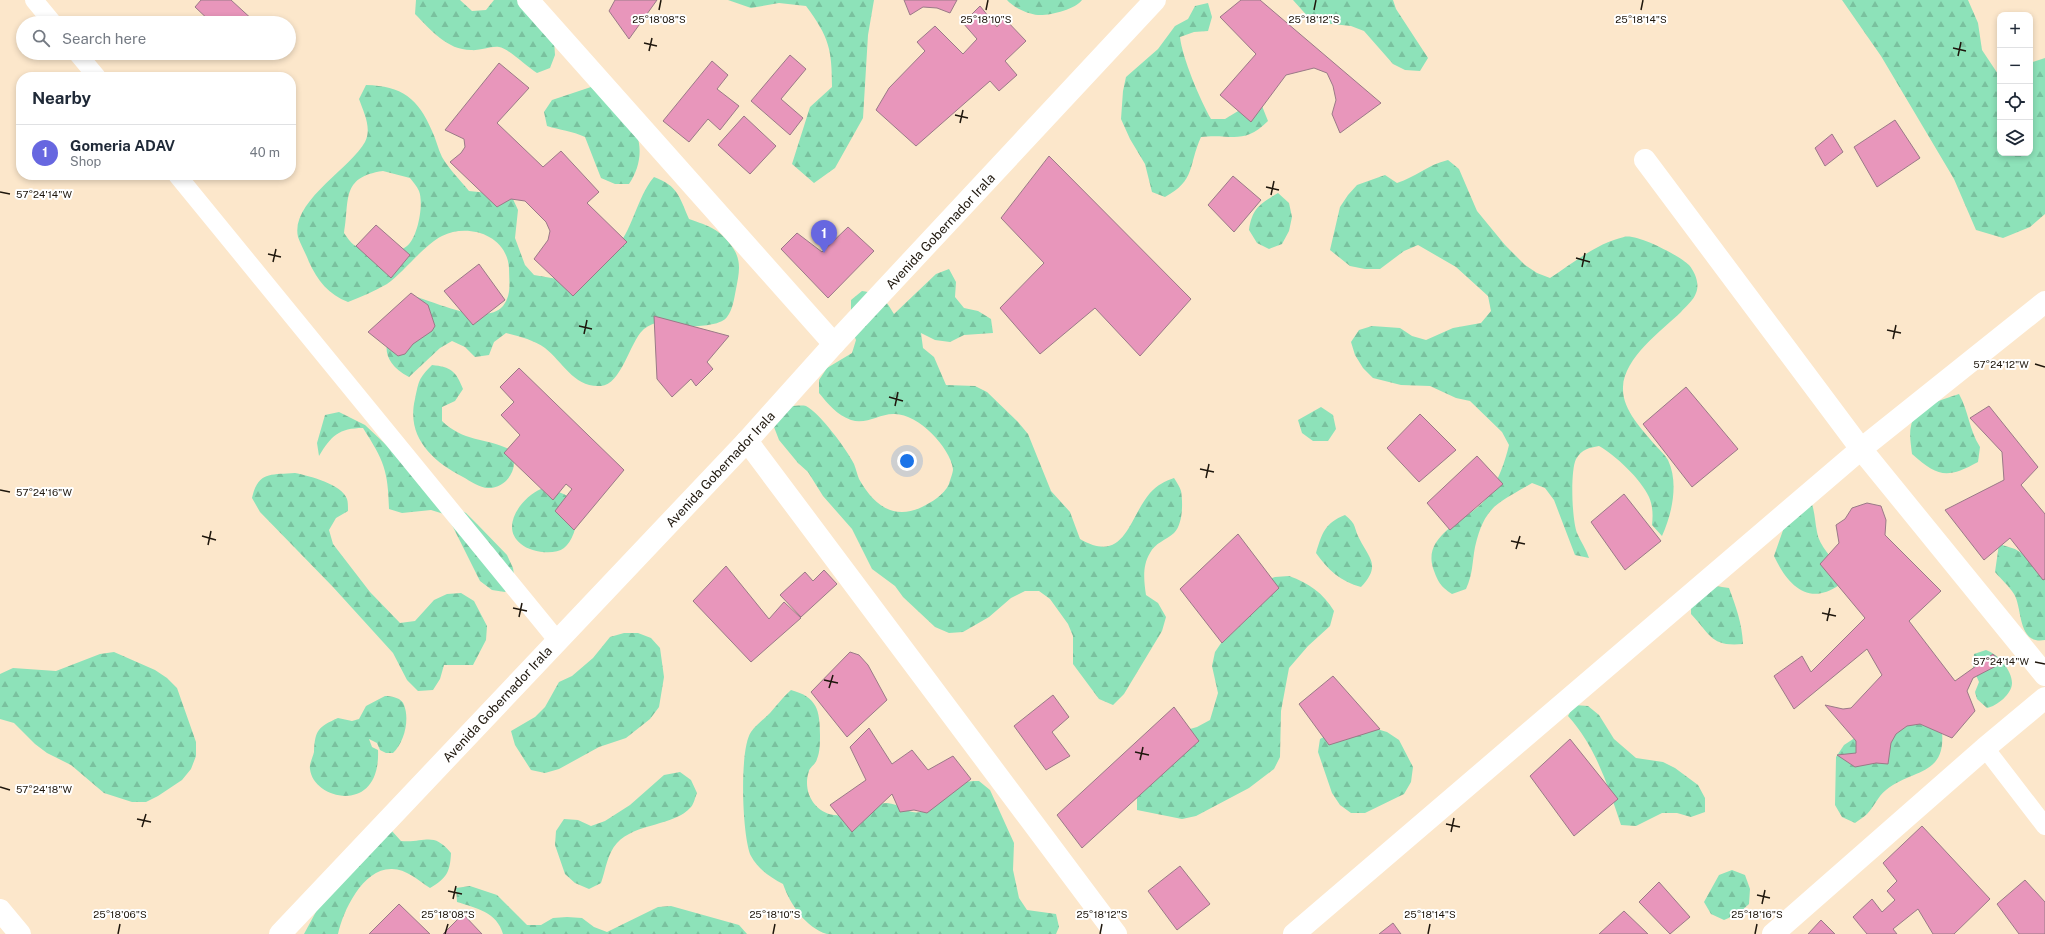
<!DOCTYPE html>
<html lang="en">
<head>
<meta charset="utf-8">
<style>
	body { margin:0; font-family:"Public Sans",sans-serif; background:#f6f6f7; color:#1f2937 }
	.controls { position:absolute; right:12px; top:12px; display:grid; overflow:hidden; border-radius:8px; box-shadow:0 2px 6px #0003 }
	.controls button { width:36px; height:36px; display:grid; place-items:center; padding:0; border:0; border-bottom:1px solid #e0e1e3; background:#fff; color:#1f2937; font:20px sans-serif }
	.you { position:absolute; left:907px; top:461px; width:14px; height:14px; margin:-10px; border:3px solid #fff; border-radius:50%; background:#1a73e8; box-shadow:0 0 0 6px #1a73e833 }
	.badge { display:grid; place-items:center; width:26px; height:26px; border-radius:50%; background:#6767e0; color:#fff; font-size:13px; font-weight:700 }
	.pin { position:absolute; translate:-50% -33px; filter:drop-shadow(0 1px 2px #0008) }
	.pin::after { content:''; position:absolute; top:21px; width:14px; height:12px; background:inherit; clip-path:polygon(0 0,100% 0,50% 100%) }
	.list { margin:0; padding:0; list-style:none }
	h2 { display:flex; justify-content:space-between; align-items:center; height:52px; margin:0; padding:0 16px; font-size:17px }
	h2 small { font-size:13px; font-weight:400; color:#747a83 }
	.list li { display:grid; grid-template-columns:26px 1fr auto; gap:12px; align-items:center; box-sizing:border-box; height:56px; padding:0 16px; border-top:1px solid #e0e1e3 }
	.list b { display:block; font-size:15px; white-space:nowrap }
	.list p { margin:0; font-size:13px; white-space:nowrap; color:#747a83 }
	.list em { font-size:13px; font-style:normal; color:#747a83 }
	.icon { flex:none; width:22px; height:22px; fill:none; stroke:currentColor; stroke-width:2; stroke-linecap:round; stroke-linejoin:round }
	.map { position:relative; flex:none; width:2045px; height:934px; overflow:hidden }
	.search { position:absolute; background:#fff; box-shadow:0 2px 6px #0003; left:16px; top:16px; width:280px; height:44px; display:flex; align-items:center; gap:10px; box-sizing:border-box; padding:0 14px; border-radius:22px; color:#747a83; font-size:15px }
	.panel { position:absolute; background:#fff; box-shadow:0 2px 6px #0003; left:16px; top:72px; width:280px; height:108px; border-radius:16px }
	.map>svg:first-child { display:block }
	.forest { fill:url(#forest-firs); fill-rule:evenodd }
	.building { fill:#e896bb; stroke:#9a7a87 }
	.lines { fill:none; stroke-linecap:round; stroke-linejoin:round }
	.lane { stroke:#fff; stroke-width:18 }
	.street { stroke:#fff; stroke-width:22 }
	.primary { stroke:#fff; stroke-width:22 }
	.ticks { fill:none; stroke:#1e160c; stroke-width:1.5 }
	.labels { text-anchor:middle; stroke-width:4; stroke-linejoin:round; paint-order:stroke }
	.street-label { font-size:13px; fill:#1e160c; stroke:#fff }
	.ticks-label { font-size:10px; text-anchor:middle; fill:#1e160c; stroke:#fff; stroke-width:4; stroke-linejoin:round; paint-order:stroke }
</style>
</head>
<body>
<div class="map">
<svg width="2045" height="934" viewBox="0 0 2045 934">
	<defs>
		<pattern id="forest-firs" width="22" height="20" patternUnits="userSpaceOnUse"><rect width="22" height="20" fill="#8de2b9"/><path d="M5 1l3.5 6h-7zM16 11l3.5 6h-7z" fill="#79c19e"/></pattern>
	</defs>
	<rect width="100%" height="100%" fill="#fce7cb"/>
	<path class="forest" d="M416,0H460L472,11L486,10L494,0H523L554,40L555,55L550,68L537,73C527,67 508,48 499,47C490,46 480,51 471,50C447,50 431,30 415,14Z
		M728,0H874L868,35L863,118L835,168L814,183L792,164L810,107L832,87C832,49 829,37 806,6L779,3L751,8Z
		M1007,0H1082C1076,9 1049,16 1038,15C1027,14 1013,7 1007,0Z
		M1293,0H1393L1396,9L1428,58L1420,71L1405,70L1393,64L1364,31L1351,26L1323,23L1310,19Z
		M1842,0H1968L1978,23L1982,50L1998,74H2000V153H2030V63L2045,58V214L2030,227L2003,238L1976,230L1954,179L1881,56Z
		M1208,3L1212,17L1208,31L1194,32L1180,37C1182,57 1200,100 1211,119H1225L1248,105L1262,106L1268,121C1243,146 1231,133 1201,137C1188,166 1196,180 1165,197L1152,192L1145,164L1130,139L1121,119L1123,91L1126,77L1158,49L1175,26L1188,19L1195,6Z
		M366,85C402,86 418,98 432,131C436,139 438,149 442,157C449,169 460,180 469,191L498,194L512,197L518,210L515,238L525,265L534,275L563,280C575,273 604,260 613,251C633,232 636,198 654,177C678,186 679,196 689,219C709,226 720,229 733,248C742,261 739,274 736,289C734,299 733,309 727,317C721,326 694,327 684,326C675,326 665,322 657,323C653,323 646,327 643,330C630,342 621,385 601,386C574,388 563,362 545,348C534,340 519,336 506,333L494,342L489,355L475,357L465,347L452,341L440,348L409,377C366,354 394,322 417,297C437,303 486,326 503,306C512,294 509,282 509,268C507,235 468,223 442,236C425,244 404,272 387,284C375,291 361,297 348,302C329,295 317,280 309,262C306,254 301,245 298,237C290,202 350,169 365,142C372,128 364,113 359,99ZM383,171L410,178C413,182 417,186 419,191C424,204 418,237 407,246C393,257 368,254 354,245C350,242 347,237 344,233C350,201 340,177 383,171Z
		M591,87C600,95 627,116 632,125C644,144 641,166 629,184H615L601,178L585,137C572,131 560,130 547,126L544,112L552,100Z
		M1448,160L1459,169L1477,211L1505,245L1525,265L1537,273L1550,278C1573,263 1597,243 1624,237C1636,233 1680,256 1689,265C1695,272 1700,284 1696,293C1694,300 1685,307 1681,312C1661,331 1624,358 1623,387C1622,410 1642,429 1656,446C1660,450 1665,455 1668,460C1679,483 1672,514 1662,536L1652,525C1653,516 1653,506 1649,497C1641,479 1615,455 1599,446C1589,448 1582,449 1576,459C1570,472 1572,520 1577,533C1581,542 1586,549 1589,558L1575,555L1554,500L1545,488L1532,483C1497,504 1485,505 1475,547C1472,563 1473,574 1466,589L1452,594C1440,586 1438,582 1433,568C1422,532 1473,519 1488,496C1498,481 1505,462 1509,445L1502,432L1470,401L1456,398L1430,386L1401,385L1373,378L1363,368L1355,355L1351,342L1359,330L1372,326L1400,328L1412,336L1426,340L1453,328L1481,323L1491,311L1488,296L1456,267L1418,245L1404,251L1380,269H1365L1350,266L1330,250L1340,207L1348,195L1357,185L1385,175L1397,183C1416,177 1427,165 1448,160Z
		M1278,193L1289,203L1292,217L1289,231L1282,244L1269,249L1257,243L1249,230C1252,208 1260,204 1278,193Z
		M949,269L956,282L955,297L964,308L978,311L991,319L993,333L964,335L950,342L935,340L921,333L923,348L934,357L946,385L975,386L987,392L1018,422L1028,434L1051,491L1070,512L1080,539C1125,565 1128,519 1150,493C1157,485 1165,481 1174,478C1176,481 1180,487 1181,491C1183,503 1183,524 1174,533C1166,540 1155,543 1150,553C1142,566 1144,581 1146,595L1158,603L1166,617L1162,631L1124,694L1113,705L1099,699L1073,664V636L1068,624L1050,599L1039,591H1025L1011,598L989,617L963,632L949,633L935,627L903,597L895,586L872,569L852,529L823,496L808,472L798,463L779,440L774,427L791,406C795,406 802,405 806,406C820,413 847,450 854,464C856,469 857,474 859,479C873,504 893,521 922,507C932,502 944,495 949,484C950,480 953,473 953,469C950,447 918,414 895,414C880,413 867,425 851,420C837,415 828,404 819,393V380L827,368L852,353L856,340L851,328V300L862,291C881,294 884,297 894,314L936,274Z
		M432,365C451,367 456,371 463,389L455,401L442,407V421C464,442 483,437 509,449C510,454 514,459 514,464C513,477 502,488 488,488C480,488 470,481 463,477C432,461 406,437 415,399C419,381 418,379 432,365Z
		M1959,394C1969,412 1969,430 1980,447L1978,462C1947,479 1938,477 1912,454C1911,445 1909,434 1911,426C1914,407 1944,399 1959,394Z
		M1321,407L1333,415L1336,429L1328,441H1313L1302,433L1298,420Z
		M339,412L365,425L398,456L440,499L466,513L477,524L507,555L513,568L515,582L505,592L492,590L480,581L453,527L444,514L431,510L402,513L389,509C388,470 384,461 363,428C339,428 331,436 319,456L317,443L325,415Z
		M295,473C309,476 342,484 347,499C348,502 348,507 348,511L336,518L329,530L333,544L370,592L400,623L415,621L434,600L447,594L461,593L474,601L487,626L486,640L473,665H444L440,679L433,690L418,691L407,680L393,653L333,587L260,512L252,498C258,471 271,475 295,473Z
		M541,489C549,490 560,491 567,496C571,498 572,502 573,506C575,509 578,514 577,517C577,526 572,542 564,548C554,556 530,552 521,544C499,527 522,497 541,489Z
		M1812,504C1815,514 1815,522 1817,532C1819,546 1833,559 1841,569L1839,585C1808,607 1787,584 1774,556L1788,516Z
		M1345,515C1357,525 1353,525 1359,538C1370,560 1381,565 1361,587C1341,582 1327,569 1316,553C1322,533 1325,523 1345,515Z
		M1999,544L2015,549L2040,564L2045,563V640C2017,645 2023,609 2014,594C2009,586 2001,579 1995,572Z
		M1289,576C1309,583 1323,593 1334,611L1330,626L1308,646L1289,668L1281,711L1280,757L1274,769L1249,788L1196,816L1182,819L1137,810V781L1183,731L1197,727L1210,720L1218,693L1212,666L1215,652L1263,581L1275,577Z
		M1715,586L1729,588C1736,607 1742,623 1743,644C1711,647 1711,635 1691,614V600Z
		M624,633H638L651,638L660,648L664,677L659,707L650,719L626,738L599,747L559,769L545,773L531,770L515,745L511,731L535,717L545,707L559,682L572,676L593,658L610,637Z
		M1986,650C1998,654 2012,670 2012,683C2012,694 1997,706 1987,708L1977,699L1975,692L1979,682L1973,668L1974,654Z
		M114,652L155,670L167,678L177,688L196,742V756L191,769L182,780L158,796L146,802H132L104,793L71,765L47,753L35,744L14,723L0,719V674L13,668L56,671L100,654Z
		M791,690C817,697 820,710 820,735C820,743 820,752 817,759C816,764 810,767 809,771C802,791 814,812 834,815C854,818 868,803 887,803C903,804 908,818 927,810C941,804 950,788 964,783C968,781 975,781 979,781L990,790L1014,843L1013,870L1019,898L1027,910L1056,914L1059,927L1056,934H827C806,928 790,904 783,884C770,877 758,869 751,856C742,837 739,749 751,732C756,725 764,719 770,713C778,704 782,698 791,690Z
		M385,696C392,696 402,698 404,705C410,720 404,743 393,753H386L380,750L377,743L369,739L372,747L378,750C381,816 313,800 310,769C309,764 313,757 314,752C315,730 318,727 338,718L352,721L359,719L366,706Z
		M1574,705L1588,706L1599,715L1614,739L1636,758L1663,762L1675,768L1698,785L1705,798V812L1691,817L1677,813H1662L1636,826L1621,825C1608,786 1596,747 1568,716Z
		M1893,713L1942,732C1946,776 1912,769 1886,790C1878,796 1874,807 1867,814C1864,817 1859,820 1855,823L1842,817L1835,805L1836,757L1844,745Z
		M1360,724L1387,732L1399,740L1413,767L1411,782L1404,794L1365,813H1351L1340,805L1332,793L1318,752L1320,739L1345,726Z
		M680,772L691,780L697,793C695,797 694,804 691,807C675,826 635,823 617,843C607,854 606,869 601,883L589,889L575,883L565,874L555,845L556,831L564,819L578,820L591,826L605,821L630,805L664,775Z
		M391,830L401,841C426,843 433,831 451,853C450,872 447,878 430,888C418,880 406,869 392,869C363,868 343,911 338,934H304L345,858Z
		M1732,870L1745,875L1750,889L1749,904L1738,914L1724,920L1711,914L1704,902L1719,875Z
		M470,886L497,895L527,925H541L553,918L567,917L582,918L594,927L607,932L658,907L671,906L739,925L747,934H503C497,912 476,908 457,902L456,888Z"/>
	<path class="building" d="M201,0H231L255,22L212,23L195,7Z
		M615,0H657L629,39L609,11Z
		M904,0H957L950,13L937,8L923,7L910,15Z
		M1241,0H1260L1381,103L1340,133L1332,114L1336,100L1333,86L1327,73L1314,68L1286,75L1251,122L1220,95L1256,54L1220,17Z
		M980,6L997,27L1004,18L1026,41L1005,61L1017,75L999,91L990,81L916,146L876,110L889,88L925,51L917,42L935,26L963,54L977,39L963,23Z
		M790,55L806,69L781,99L803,118L790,135L751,101Z
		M712,61L728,75L717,89L739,106L720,130L708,119L689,142L663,121Z
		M499,63L529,88L497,123L543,167L561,151L599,192L587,203L627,242L573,296L534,259L548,240L550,231L546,222L525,201L511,199L497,207L450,162L461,153L465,147L464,139L445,130Z
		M744,116L776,146L750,174L718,145Z
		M1895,120L1920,158L1877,187L1854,147Z
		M1832,134L1843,152L1825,166L1815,148Z
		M1049,156L1191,299L1140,356L1095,308L1040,354L1000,308L1044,263L1001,218Z
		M1233,176L1261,200L1234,232L1208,205Z
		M376,225L410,255L391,278L356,246Z
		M848,227L874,251L828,298L781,249L797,233L822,252Z
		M479,264L505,300L473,325L444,291Z
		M411,293L428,305L435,326L432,331L413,344L405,354L398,356L368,332Z
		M654,316L729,336L707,362L713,369L696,386L691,379L672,397L657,379Z
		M519,368L624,470L574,530L555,511L572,489L566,484L553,500L504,453L520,435L501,415L514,402L500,387Z
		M1686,387L1738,449L1692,487L1643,424Z
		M1989,406L2038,467L2021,485L2045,514V579L2043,580L2010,538L1984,560L1945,510L2004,480L2002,452L1970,418Z
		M1420,414L1456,450L1419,482L1387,448Z
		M1477,456L1503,484L1450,530L1427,503Z
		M1624,494L1661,541L1625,570L1591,522Z
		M1867,503L1881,506L1886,520L1885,535L1941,591L1909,621L1955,681L1993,654L2000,664L1973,678L1967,691L1975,711L1952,738L1920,724L1907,726L1896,734L1891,743L1888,764L1876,763L1855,767L1837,755L1856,753V741L1825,705L1843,709L1851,708L1882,675L1867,649L1794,709L1774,676L1802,656L1811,672L1865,618L1820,564L1839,543L1836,525L1845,519L1852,508Z
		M1238,534L1279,588L1222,643L1180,589Z
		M726,566L769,619L784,602L801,618L751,662L693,601Z
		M824,570L837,584L801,617L780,595L805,572L813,581Z
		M850,652L859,655L868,665L887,700L847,737L811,692Z
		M1333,676L1380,729L1329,745L1299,704Z
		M1053,695L1069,717L1052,732L1070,756L1046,770L1014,726Z
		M1174,707L1199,741L1082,848L1057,815Z
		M869,728L892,764L912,750L928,770L953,756L971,779L927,813L914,810L900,812L892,794L852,832L830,805L866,780L850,747Z
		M1570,739L1618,799L1574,836L1530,776Z
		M1922,826L1990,899L1954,934H1933L1918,909L1893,929L1897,934H1867L1853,917L1872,899L1882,912L1895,900L1887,891L1897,881L1883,863Z
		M1180,866L1210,904L1177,930L1148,891Z
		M2025,880L2045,902V934H2019L1997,904Z
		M1659,882L1690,917L1670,934L1639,902Z
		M399,904L430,934H369Z
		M1624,911L1648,934H1599Z
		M463,914L482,934H443Z
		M1821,920L1835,934H1808Z
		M1393,923L1401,934H1379Z"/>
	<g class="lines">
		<path class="lane" d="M34,0L53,23
			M77,53L97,77
			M177,175L557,640
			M1985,748L2045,826"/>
		<path class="street" d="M528,0L834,344
			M1645,160L1861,449L2045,675
			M747,441L1116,934
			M0,910L20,934
			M1294,934L1861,449L2045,302
			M1773,934L1985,748L2045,698"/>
		<path class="primary" d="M280,934L747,441L834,344L1155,0"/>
	</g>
	<path class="ticks" d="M659,10L661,0M986,10L988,0M1314,10L1316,0M1641,10L1643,0M644,43L657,46M1953,48L1966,51M649,51L652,38M1958,56L1961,42M955,115L968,118M960,123L963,110M1266,187L1279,190M0,192L10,194M1271,195L1274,181M268,254L281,257M1576,258L1590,262M273,262L276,249M1582,267L1585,253M579,326L592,329M1887,330L1901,333M584,334L587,320M1893,339L1896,325M2035,364L2045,367M889,397L903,401M895,406L898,392M1200,469L1214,472M1206,478L1209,464M0,490L10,492M202,536L216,540M1511,541L1525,544M208,545L211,531M1516,549L1520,536M513,608L527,611M1822,613L1836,616M519,617L522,603M1827,621L1830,608M2035,662L2045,664M824,680L838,683M829,688L833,675M1135,752L1149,755M1140,760L1143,747M0,787L10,790M137,819L151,822M1446,824L1460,827M142,827L146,814M1451,832L1454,818M448,891L462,894M1757,895L1770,898M453,899L456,886M1762,904L1765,890M118,934L120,924M445,934L448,924M773,934L775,924M1100,934L1102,924M1428,934L1430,924M1755,934L1757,924"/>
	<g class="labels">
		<g class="street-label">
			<text transform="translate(940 231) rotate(-47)" y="5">Avenida Gobernador Irala</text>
			<text transform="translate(720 469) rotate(-47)" y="5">Avenida Gobernador Irala</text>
			<text transform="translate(497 704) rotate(-47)" y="5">Avenida Gobernador Irala</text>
		</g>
	</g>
	<g class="ticks-label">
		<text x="659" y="23">25°18'08"S</text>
		<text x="986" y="23">25°18'10"S</text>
		<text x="1314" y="23">25°18'12"S</text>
		<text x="1641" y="23">25°18'14"S</text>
		<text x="44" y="198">57°24'14"W</text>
		<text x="2001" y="368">57°24'12"W</text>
		<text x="44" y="496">57°24'16"W</text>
		<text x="2001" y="665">57°24'14"W</text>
		<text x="44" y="793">57°24'18"W</text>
		<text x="120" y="918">25°18'06"S</text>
		<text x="448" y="918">25°18'08"S</text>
		<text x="775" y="918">25°18'10"S</text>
		<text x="1102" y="918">25°18'12"S</text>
		<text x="1430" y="918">25°18'14"S</text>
		<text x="1757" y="918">25°18'16"S</text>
	</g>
</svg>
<div class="controls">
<button>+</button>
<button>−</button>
<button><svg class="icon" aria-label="locate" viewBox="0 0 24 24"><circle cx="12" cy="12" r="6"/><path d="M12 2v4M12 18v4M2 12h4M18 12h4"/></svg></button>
<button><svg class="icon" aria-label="layers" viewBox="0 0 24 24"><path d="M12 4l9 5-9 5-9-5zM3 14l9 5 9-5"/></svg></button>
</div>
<div class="you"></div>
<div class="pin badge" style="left:824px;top:253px">1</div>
<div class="search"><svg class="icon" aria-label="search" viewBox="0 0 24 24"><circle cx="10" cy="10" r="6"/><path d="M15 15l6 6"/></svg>Search here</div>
<section class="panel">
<h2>Nearby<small></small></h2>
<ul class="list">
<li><span class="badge">1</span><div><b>Gomeria ADAV</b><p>Shop</p></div><em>40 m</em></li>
</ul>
</section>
</div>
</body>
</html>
